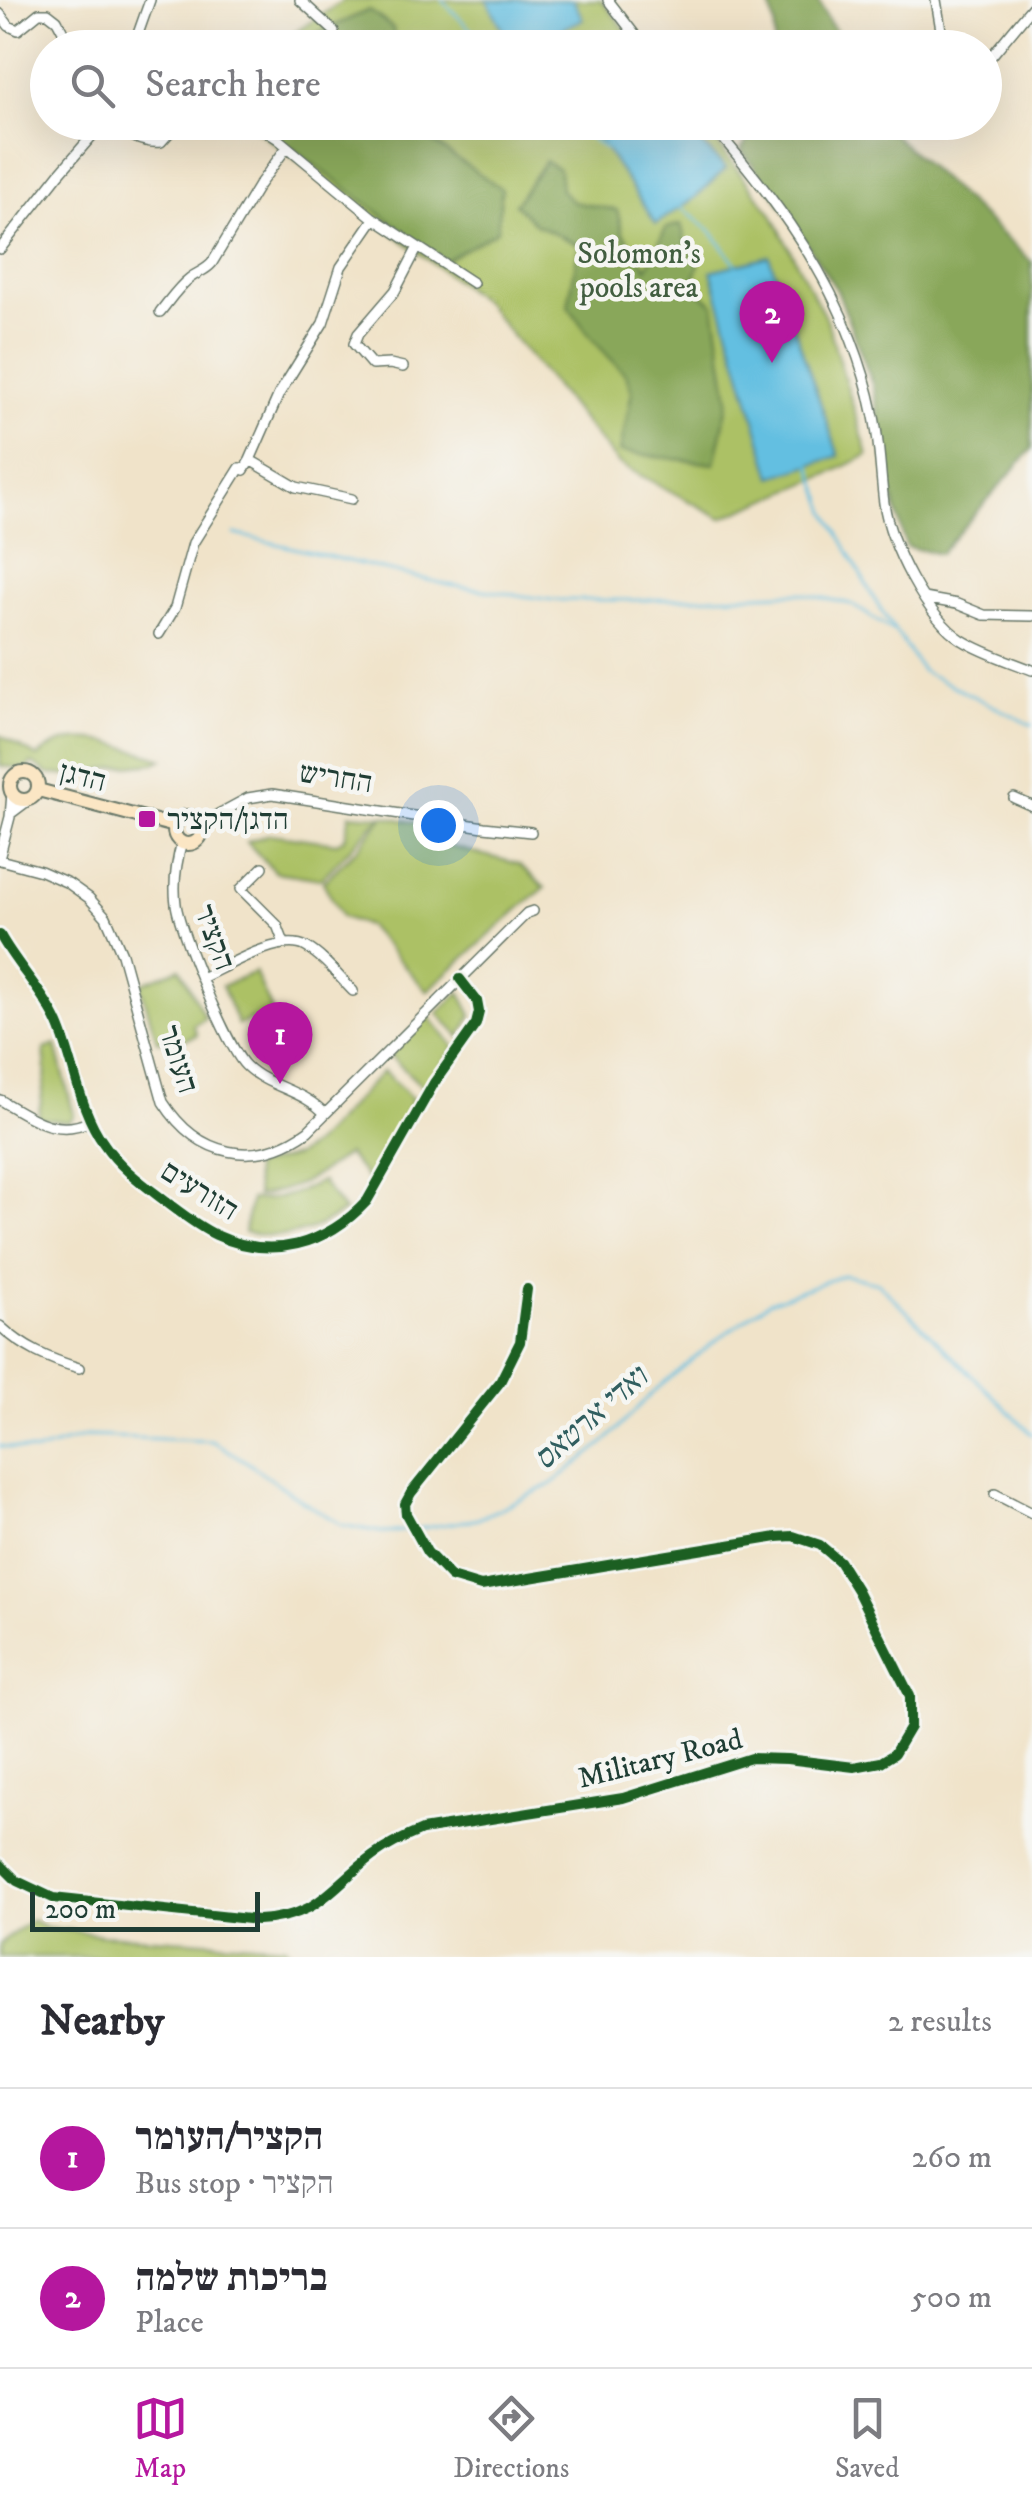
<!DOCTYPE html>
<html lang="en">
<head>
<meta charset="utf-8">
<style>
	body { margin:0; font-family:"IM FELL DW Pica","Frank Ruhl Libre",serif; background:#f7f7f7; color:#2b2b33 }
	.scale { position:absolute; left:30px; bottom:25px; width:230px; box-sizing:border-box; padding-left:10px; border:5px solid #1f3d34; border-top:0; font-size:28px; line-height:35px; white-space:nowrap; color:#1f3d34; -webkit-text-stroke:8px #f6f6f2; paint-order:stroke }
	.you { position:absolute; left:438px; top:825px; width:35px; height:35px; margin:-25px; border:8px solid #fff; border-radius:50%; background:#1a73e8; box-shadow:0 0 0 15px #1a73e833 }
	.badge { display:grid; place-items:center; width:65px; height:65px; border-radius:50%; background:#b5179e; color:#fff; font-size:32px; font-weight:700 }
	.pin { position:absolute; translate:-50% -82px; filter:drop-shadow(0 2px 5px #0008) }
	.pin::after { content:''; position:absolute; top:52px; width:35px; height:30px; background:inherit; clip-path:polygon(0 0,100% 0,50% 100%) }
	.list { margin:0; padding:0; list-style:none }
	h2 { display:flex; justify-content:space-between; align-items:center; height:130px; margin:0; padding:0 40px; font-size:42px }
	h2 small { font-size:32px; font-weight:400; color:#7c7c81 }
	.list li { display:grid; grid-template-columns:65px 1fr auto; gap:30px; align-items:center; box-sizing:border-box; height:140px; padding:0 40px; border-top:2px solid #e1e1e2 }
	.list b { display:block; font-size:38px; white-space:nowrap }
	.list p { margin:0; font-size:32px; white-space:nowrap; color:#7c7c81 }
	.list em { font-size:32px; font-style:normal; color:#7c7c81 }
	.icon { flex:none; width:55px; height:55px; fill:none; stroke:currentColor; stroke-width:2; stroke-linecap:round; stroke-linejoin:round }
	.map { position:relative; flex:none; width:1032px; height:1957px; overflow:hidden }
	.search { position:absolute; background:#fff; box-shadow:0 10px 40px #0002; left:30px; right:30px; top:30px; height:110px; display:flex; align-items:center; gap:25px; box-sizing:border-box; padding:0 35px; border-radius:55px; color:#7c7c81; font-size:38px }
	.sheet { height:410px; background:#fff }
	nav { display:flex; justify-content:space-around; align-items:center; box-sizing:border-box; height:140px; border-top:2px solid #e1e1e2; background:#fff; font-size:28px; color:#7c7c81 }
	nav a { display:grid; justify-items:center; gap:5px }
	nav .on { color:#b5179e }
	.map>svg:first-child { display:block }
	.green { fill:#acc165; stroke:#667f4c; stroke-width:2.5 }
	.forest { fill:#89a75a; stroke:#547247; stroke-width:2.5 }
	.water { fill:#64bfe1; stroke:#427e8a; stroke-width:2.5 }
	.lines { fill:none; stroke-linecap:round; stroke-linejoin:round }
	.stream { stroke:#64bfe1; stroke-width:2.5 }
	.street-casing { stroke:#687768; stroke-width:12 }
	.secondary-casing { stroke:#687768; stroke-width:16 }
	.street { stroke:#fff; stroke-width:9 }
	.secondary { stroke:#fbe6c4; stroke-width:12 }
	.cycleway-casing { stroke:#f6f6f2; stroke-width:16 }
	.cycleway { stroke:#1b5e20; stroke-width:10 }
	.poi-dot { fill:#b5179e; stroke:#f6f6f2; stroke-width:4 }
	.labels { text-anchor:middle; stroke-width:9; stroke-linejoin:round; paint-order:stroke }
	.park-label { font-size:30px; fill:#425e40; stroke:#f6f6f2 }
	.street-label { font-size:30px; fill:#1f3d34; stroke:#f6f6f2 }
	.poi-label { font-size:30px; fill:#1f3d34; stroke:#f6f6f2; text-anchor:start }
	.water-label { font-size:32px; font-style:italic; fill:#305e5f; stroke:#f6f6f2 }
</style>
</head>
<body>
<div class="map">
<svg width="1032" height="1957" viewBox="0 0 1032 1957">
	<rect width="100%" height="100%" fill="#f6f6f2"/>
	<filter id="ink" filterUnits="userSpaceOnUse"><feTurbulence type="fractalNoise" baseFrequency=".01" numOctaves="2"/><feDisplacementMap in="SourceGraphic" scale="20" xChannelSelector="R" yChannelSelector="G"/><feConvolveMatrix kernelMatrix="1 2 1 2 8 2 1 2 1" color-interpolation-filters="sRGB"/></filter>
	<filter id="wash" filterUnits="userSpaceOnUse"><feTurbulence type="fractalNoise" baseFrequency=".0048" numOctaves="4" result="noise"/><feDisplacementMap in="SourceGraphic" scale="40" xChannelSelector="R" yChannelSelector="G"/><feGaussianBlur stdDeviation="2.25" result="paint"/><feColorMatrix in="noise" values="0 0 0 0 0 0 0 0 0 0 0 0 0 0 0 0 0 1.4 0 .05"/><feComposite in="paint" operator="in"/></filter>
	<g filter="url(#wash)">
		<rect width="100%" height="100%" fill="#f0e3c9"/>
		<path class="green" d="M344,0H601L640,47L272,48Z
			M248,123H702L771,213L827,321L868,455L831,473L722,518L619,464L484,302Z
			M0,735L38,757C72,723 124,747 163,759L155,763L119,767L75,776L48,774L32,763L25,769L0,766Z
			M350,814L381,816L321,879L275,872L247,842L270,834L337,843L345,838Z
			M384,816L442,828L444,845L519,864L545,888L529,900L427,991L368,926L342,917L323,882L357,849Z
			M180,968L205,1018L193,1025L197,1035L183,1040L157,1041L140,984Z
			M255,972L272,1011L238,1025L222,986Z
			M460,992L472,1015L460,1037L438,1013Z
			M428,1016L455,1047L425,1089L389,1055Z
			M56,1045L74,1115L69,1122L38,1118L46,1072L44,1049Z
			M383,1071L413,1099L369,1181L347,1154C312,1179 301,1188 257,1196L253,1167L296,1156L315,1143Z
			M321,1181L344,1211C312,1234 283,1241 244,1232L251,1199C276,1202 300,1192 321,1181Z
			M31,1920L46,1927L103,1935L286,1946L295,1957H0V1944Z"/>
		<path class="forest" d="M769,0H818L830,23L848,47H774L775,25Z
			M369,10L393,28L395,47L285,48Z
			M258,123H404L502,189L497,231L444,261Z
			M753,123H884L886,128L1032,262V449L940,554L906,547L891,491L873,386L838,292L769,186L741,150L755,129Z
			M545,161L559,169L561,190L573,202L617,210L623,233L647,268L666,228L681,224L686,243L699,265L692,286L714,304L729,399L715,464L620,452L632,391L626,375L592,339L568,306L579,245L535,224L515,204Z"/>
		<path class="water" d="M487,0H573L583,19L525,47H512Z
			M588,123H680L726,168L696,197L656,224Z
			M769,256L839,456L772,477L711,271Z"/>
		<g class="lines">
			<path class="stream" d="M442,0L488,48
				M571,122L605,149
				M679,206L712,232L736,264
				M810,463L827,512L874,599L922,671L1032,725
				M235,534L449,585L552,600H646L800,593L851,604L892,630
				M0,1446L36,1452L86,1436L212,1441L247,1462L301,1500L342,1525L386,1533L409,1530
				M417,1529L478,1519L550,1485L605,1442L654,1391L715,1341L769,1302L844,1275L878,1283L1032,1434"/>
		</g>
	</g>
	<g filter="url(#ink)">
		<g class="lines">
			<g class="street-casing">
				<path id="street" d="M300,0L334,31
					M608,0L645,48
					M936,0L944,48
					M0,14L9,26L18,30L39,13H48L57,20L72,48
					M133,48L150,0
					M984,65L1032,7
					M115,122C128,136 142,144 161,142L179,122
					M252,122L278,139L372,217L473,283
					M709,122C765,186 821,259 851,339C860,362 868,387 873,412C880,442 880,473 884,503C890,544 926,617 962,640C983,653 1009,661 1032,670
					M0,249L59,174L104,122
					M160,312C169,301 178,287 190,278C198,272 205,271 212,263L259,185L287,147
					M403,367L390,364L372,365L354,344L358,334L395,291L418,247
					M250,460L279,394L323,323L341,267L374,219
					M924,598L957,604L984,615L1032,616
					M159,634L175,608L193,543L240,468L244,470L250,460L296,487L352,499
					M1014,798L1032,806
					M13,812L29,800
					M200,824L248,798L272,794L484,827L531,832
					M182,842C176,863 173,882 176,904C179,930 228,1049 246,1066C269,1088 304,1090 325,1114
					M0,855L10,817L12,793
					M0,860L41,871L68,883L89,898L106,917L122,954L163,1102C198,1157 255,1169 308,1131L527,913L533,911
					M263,867L241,889L277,925L284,943
					M0,935C17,966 43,991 58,1024C75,1063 78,1108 104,1144C120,1168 143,1184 165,1201C181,1213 197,1226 216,1235C272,1261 326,1245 367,1201L434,1083L476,1024L479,1012L477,1001L460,979
					M202,978C227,966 281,933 306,947C324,957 339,977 353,991
					M0,1100C29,1117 56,1138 90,1121
					M0,1326C24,1348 48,1359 79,1368
					M995,1494L1032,1513
					M0,1864L17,1881L53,1898L258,1920C320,1917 328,1889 373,1856C388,1845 405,1837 422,1830L623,1798L751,1758L787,1759L854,1767L881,1762L894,1754L910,1727V1696L857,1590L839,1561L820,1545L793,1536L777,1537L481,1586L451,1577L427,1552L406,1514L405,1504L411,1493L500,1382L520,1342L527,1289"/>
			</g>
			<g class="secondary-casing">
				<path id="secondary" d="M10 786a14 14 0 1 1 28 0a14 14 0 1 1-28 0Z
					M38,790L175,826
					M174 830a14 14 0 1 1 28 0a14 14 0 1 1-28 0Z"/>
			</g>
			<use href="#street" class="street"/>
			<use href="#secondary" class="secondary"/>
			<g class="cycleway-casing">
				<path id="cycleway" d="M0,935C17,966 43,991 58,1024C75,1063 78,1108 104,1144C120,1168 143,1184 165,1201C181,1213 197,1226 216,1235C272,1261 326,1245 367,1201L434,1083L476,1024L479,1012L477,1001L460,979
					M0,1864L17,1881L53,1898L258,1920C320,1917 328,1889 373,1856C388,1845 405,1837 422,1830L623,1798L751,1758L787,1759L854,1767L881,1762L894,1754L910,1727V1696L857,1590L839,1561L820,1545L793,1536L777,1537L481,1586L451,1577L427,1552L406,1514L405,1504L411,1493L500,1382L520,1342L527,1289"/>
			</g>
			<use href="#cycleway" class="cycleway"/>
		</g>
	</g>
	<rect class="poi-dot" x="137" y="809" width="20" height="20" rx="5"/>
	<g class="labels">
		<g class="park-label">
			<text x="639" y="263">Solomon's<tspan x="639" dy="34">pools area</tspan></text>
		</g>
		<g class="street-label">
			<text transform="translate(83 776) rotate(14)" y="10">הדגן</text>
			<text transform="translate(336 777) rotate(9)" y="10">החריש</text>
			<text transform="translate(215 937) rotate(70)" y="10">הקציר</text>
			<text transform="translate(179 1059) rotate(72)" y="10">העומר</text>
			<text transform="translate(200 1190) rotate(32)" y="10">הזורעים</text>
			<text transform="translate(660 1758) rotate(-14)" y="10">Military Road</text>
		</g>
		<g class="poi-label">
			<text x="167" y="829">הדגן/הקציר</text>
		</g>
		<g class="water-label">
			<text transform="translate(590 1417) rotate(-41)" y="11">ואדי ארטאס</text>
		</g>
	</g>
</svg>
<div class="scale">200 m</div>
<div class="you"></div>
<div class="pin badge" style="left:280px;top:1084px">1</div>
<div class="pin badge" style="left:772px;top:363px">2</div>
<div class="search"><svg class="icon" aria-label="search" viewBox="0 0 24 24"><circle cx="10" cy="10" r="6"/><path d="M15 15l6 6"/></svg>Search here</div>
</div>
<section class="sheet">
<h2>Nearby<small>2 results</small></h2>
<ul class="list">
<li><span class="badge">1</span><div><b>הקציר/העומר</b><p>Bus stop · הקציר</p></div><em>260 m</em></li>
<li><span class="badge">2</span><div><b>בריכות שלמה</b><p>Place</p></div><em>500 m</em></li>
</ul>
</section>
<nav>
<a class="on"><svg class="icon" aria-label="map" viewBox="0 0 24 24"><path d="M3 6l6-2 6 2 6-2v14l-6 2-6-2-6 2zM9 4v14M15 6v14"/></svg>Map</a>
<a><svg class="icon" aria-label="directions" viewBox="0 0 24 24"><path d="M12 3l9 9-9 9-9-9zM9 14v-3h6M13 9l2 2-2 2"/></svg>Directions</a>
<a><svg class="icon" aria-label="saved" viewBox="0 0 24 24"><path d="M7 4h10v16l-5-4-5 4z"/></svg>Saved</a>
</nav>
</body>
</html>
